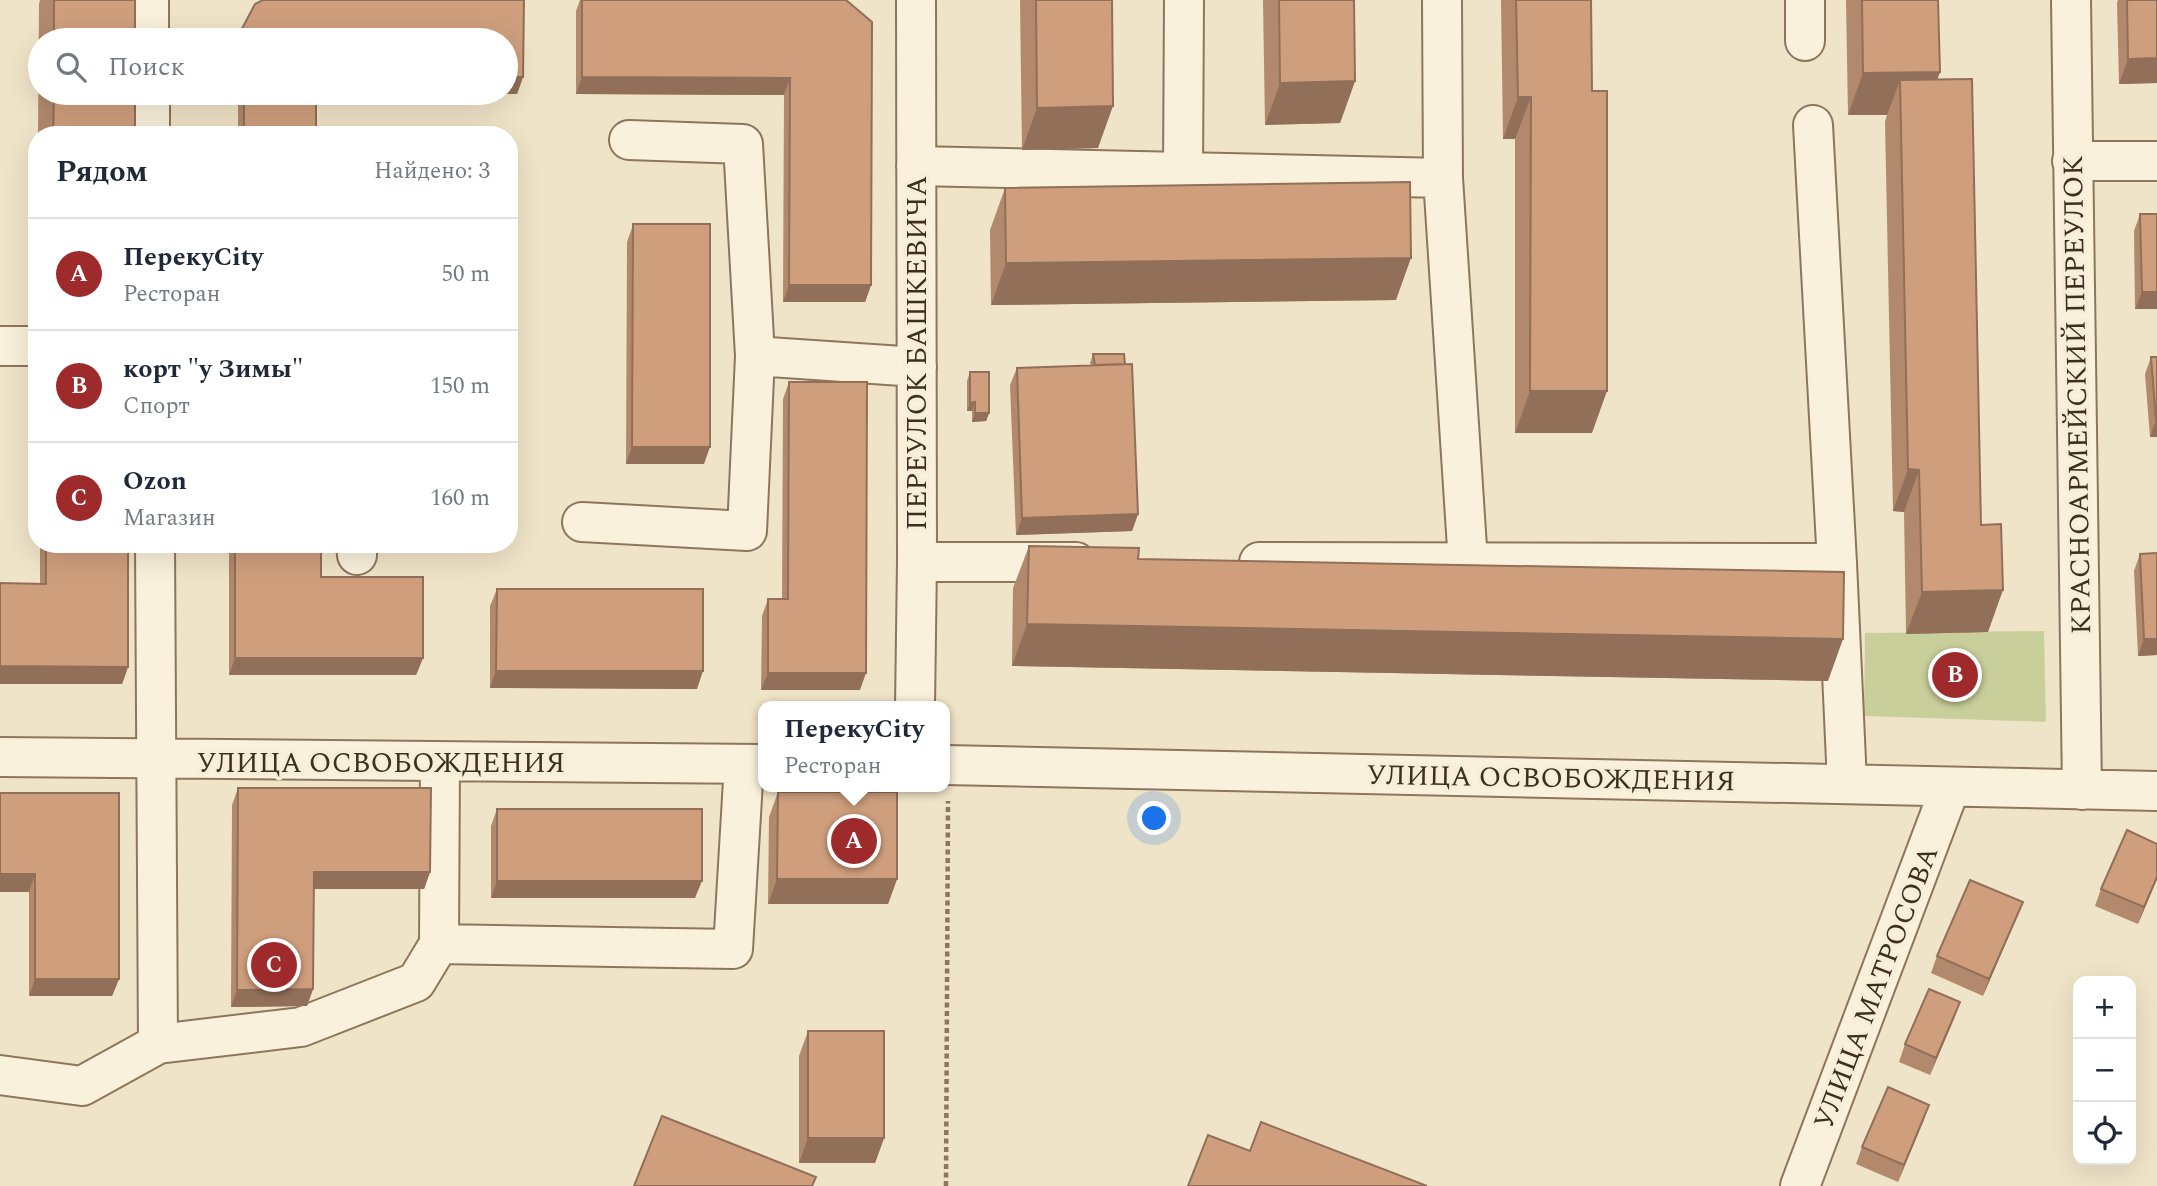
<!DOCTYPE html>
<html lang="ru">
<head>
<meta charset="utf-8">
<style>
	body { margin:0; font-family:Spectral,serif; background:#f6f6f7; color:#1f2937 }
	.controls { position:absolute; right:21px; bottom:21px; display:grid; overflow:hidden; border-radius:14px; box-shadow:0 7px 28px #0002 }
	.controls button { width:63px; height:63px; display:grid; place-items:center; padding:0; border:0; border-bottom:2px solid #e0e1e3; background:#fff; color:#1f2937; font:35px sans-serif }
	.you { position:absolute; left:1155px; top:819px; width:24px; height:24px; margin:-18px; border:5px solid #fff; border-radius:50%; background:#1a73e8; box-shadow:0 0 0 10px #1a73e833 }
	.badge { display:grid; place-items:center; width:46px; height:46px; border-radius:50%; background:#9e2a2b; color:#fff; font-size:23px; font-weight:700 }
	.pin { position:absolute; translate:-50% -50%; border:4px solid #fff; box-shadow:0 2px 7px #0006 }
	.popup { position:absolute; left:758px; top:701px; width:192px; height:91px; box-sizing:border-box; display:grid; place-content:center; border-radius:14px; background:#fff; filter:drop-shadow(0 2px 5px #0005); font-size:23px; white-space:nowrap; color:#747a83 }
	.popup b { font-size:26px; color:#1f2937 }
	.popup::after { content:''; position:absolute; left:50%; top:100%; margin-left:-14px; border:14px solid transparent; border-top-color:#fff }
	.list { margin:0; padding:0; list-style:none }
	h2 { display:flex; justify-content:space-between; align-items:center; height:91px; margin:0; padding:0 28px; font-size:30px }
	h2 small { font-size:23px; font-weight:400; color:#747a83 }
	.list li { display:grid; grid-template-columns:46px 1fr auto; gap:21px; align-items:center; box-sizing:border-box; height:112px; padding:0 28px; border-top:2px solid #e0e1e3 }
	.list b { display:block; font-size:26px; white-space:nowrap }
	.list p { margin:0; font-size:23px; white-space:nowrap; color:#747a83 }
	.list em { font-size:23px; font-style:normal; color:#747a83 }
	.icon { flex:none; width:38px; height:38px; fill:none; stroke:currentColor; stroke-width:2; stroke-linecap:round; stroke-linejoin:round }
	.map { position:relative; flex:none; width:2157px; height:1186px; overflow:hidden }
	.search { position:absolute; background:#fff; box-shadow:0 7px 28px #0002; left:28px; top:28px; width:490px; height:77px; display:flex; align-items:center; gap:18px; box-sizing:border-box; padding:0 24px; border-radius:38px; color:#747a83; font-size:26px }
	.panel { position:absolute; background:#fff; box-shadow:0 7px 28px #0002; left:28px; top:126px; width:490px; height:427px; border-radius:28px }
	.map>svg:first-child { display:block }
	.green { fill:#c9cf9b }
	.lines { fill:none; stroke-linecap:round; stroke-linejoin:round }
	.minor-casing { stroke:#8d765c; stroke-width:42 }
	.path { stroke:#8d765c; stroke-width:4.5; stroke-dasharray:5 3.5; stroke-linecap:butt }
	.minor { stroke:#faf1dc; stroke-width:38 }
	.wall { fill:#b2896c }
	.shaded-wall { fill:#916f58 }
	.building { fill:#cf9f7d; stroke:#916f58; stroke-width:2 }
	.labels { text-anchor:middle; stroke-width:7; stroke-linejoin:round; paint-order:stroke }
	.street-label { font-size:28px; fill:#3d2e20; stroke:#f7eed8 }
</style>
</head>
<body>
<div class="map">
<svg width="2157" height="1186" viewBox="0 0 2157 1186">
	<rect width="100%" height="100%" fill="#f0e4c8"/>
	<path class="green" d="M2044,631L2046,722L1864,716L1865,633Z"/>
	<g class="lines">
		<g class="minor-casing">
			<path id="minor" d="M149,0V40
				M1442,0L1443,178L1468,563
				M1805,0V41
				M2071,0L2082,790
				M150,93V135
				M1813,125L1837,563
				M629,140L743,144L755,356L917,367
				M2072,161H2157
				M916,166L1443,178
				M1183,172L1184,0
				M0,346H37
				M582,522L747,531L755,356
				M356,544L357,555
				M917,562H1076
				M1259,562L1837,563L1847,783
				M915,706L917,562L916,0
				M0,757L763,764
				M945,765L2157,791
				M439,944L733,949L744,764
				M158,1044L301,1027L416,982L439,944L440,762
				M0,1075L82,1086L158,1044L155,544
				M1800,1186L1950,788"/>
		</g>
		<path class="path" d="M946,1186L948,801"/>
		<use href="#minor" class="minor"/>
	</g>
	<path class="wall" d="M40,0H135V40H40V93H135V135H38L39,4Z
		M580,0H846L871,285L865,302H783L784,95L576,94V11Z
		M1020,0H1112L1098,148L1022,150Z
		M1263,0H1354L1355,81L1340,123L1265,125Z
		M1501,0H1591L1592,433H1515V139H1503Z
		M1846,0H1938L1940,72L1937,80L1981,525L1988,632L1906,634L1904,512L1893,511L1885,122L1887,115H1848Z
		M2118,0H2157V83L2119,84L2117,3Z
		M523,77L517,94L316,93V135H238V93H506Z
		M1005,188L1396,300L991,305L990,230Z
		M2140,214H2157V309H2135L2134,231Z
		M633,225L704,464H626L627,242Z
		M1093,354L1138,514L1132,531L1016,535L1010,385L1017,368L1091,366L1090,363Z
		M2151,357H2157V437H2150L2145,374Z
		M970,372L989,413L986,421L972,422V411H967V381Z
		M789,382L860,690H761L762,616L768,599H782L783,399Z
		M40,544H128V667L122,684H0V583L40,584Z
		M229,544H321V577L423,658L416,675H229Z
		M1029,546L1138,559L1828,681L1012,666L1013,588Z
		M2140,554L2157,655L2138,656L2134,571Z
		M497,589L697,689L490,688V606Z
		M238,788L430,872L424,889H313V989L307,1006L231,1007L232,805Z
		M778,792L897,879L888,904H768L769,817Z
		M0,793L119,979L112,996H29V892H0Z
		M497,809L695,898H491V826Z
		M2157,879L2138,924L2095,906L2101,889Z
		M2023,902L2016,919L1983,996L1931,973L1937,956Z
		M1960,1002L1930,1075L1899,1062L1905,1044Z
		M808,1031L884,1138L875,1163H799V1056Z
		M1929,1105L1898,1182L1856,1164L1862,1147Z"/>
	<path class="shaded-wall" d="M2157,58V83L2119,84L2128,59Z
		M1940,72L1924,114L1900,80L1887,115H1848L1863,73Z
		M506,77H523L517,94L310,93H506Z
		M582,77L790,78L784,95L576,94Z
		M1355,81L1340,123L1265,125L1280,83Z
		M1518,97H1531L1515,139H1503Z
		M1113,106L1098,148L1022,150L1037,108Z
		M1411,258L1396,300L991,305L1006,263Z
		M789,285H871L865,302H783Z
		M2142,292H2157V309H2135Z
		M1530,391H1607L1592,433H1515Z
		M975,402L972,411H967L970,403Z
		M975,413H989L986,421L972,422Z
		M2156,420H2157V437H2150Z
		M632,447H710L704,464H626Z
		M1908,469L1919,470L1904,512L1893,511Z
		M1138,514L1132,531L1016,535L1022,518Z
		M2003,590L1988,632L1906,634L1922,592Z
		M1027,624L1843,639L1828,681L1012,666Z
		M2144,639H2157V655L2138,656Z
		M235,658H423L416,675H229Z
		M0,666L128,667L122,684H0Z
		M496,671H703L697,689L490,688Z
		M768,673H866L860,690H761Z
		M314,872H430L424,889H307Z
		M0,874H35L29,892H0Z
		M2157,877V879L2138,924L2144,907Z
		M777,879H897L888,904H768Z
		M497,881H702L695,898H491Z
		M2023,902L2016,919L1983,996L1989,979Z
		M35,979H119L112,996H29Z
		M313,989L307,1006L231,1007L237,990Z
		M1960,1002L1954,1019L1930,1075L1936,1058Z
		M1929,1105L1923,1122L1898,1182L1904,1165Z
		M808,1138H884L875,1163H799Z"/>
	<path class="building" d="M54,0H135V40H54Z
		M263,0H524L523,77H506V40H236L255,4Z
		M582,0H846L872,22L871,285H789L790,78L582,77Z
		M1036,0H1112L1113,106L1037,108Z
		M1279,0H1354L1355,81L1280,83Z
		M1516,0H1591L1592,91H1607V391H1530L1531,97H1518Z
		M1862,0H1938L1940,72L1863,73Z
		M2127,0H2157V58L2128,59Z
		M1972,79L1981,525L2001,524L2003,590L1922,592L1919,470L1908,469L1900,80Z
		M54,93H135V135H53Z
		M244,93H316V135H244Z
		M1410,182L1411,258L1006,263L1005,188Z
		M2140,214H2157V292H2142Z
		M633,224H710V447H632Z
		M1093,354H1124L1125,364L1095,365Z
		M2151,357H2157V420H2156Z
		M1132,364L1138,514L1022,518L1017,368Z
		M970,372H989V413H975V402L970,403Z
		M789,382H867L866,673H768V599H788Z
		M46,544H128V667L0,666V583L46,584Z
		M235,544H321V577H423V658H235Z
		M1029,546L1139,548L1138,559L1844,572L1843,639L1027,624Z
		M2157,553V639H2144L2140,554Z
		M497,589H703V671H496Z
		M238,788H431L430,872H314L313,989L237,990Z
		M778,792H897V879H777Z
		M0,793H119V979H35V874H0Z
		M497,809H702V881H497Z
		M2127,830L2157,844V877L2144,907L2101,889Z
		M1970,880L2023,902L1989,979L1937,956Z
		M1929,989L1960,1002L1936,1058L1905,1044Z
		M808,1031H884V1138H808Z
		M1888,1087L1929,1105L1904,1165L1862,1147Z
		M662,1116L816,1177L812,1186H634Z
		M1261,1122L1427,1186H1188L1208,1135L1250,1151Z"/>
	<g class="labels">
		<g class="street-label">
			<text transform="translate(916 353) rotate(-90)" y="10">ПЕРЕУЛОК БАШКЕВИЧА</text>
			<text transform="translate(2076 395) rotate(-91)" y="10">КРАСНОАРМЕЙСКИЙ ПЕРЕУЛОК</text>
			<text x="381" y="772">УЛИЦА ОСВОБОЖДЕНИЯ</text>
			<text transform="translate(1551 777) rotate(1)" y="10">УЛИЦА ОСВОБОЖДЕНИЯ</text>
			<text transform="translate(1875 987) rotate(-69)" y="10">УЛИЦА МАТРОСОВА</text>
		</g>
	</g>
</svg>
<div class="controls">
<button>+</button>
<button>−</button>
<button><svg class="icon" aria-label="locate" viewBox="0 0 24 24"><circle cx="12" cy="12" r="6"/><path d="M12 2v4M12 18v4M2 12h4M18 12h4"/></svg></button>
</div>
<div class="you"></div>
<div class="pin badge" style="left:854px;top:841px">A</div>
<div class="popup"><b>ПерекуCity</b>Ресторан</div>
<div class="pin badge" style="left:1955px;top:675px">B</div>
<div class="pin badge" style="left:274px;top:965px">C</div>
<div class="search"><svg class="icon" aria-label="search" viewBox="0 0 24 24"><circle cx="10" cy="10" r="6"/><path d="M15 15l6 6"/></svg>Поиск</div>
<section class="panel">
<h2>Рядом<small>Найдено: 3</small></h2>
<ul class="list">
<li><span class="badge">A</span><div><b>ПерекуCity</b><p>Ресторан</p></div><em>50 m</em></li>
<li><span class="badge">B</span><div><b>корт &quot;у Зимы&quot;</b><p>Спорт</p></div><em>150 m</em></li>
<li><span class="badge">C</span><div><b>Ozon</b><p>Магазин</p></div><em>160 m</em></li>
</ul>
</section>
</div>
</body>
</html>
